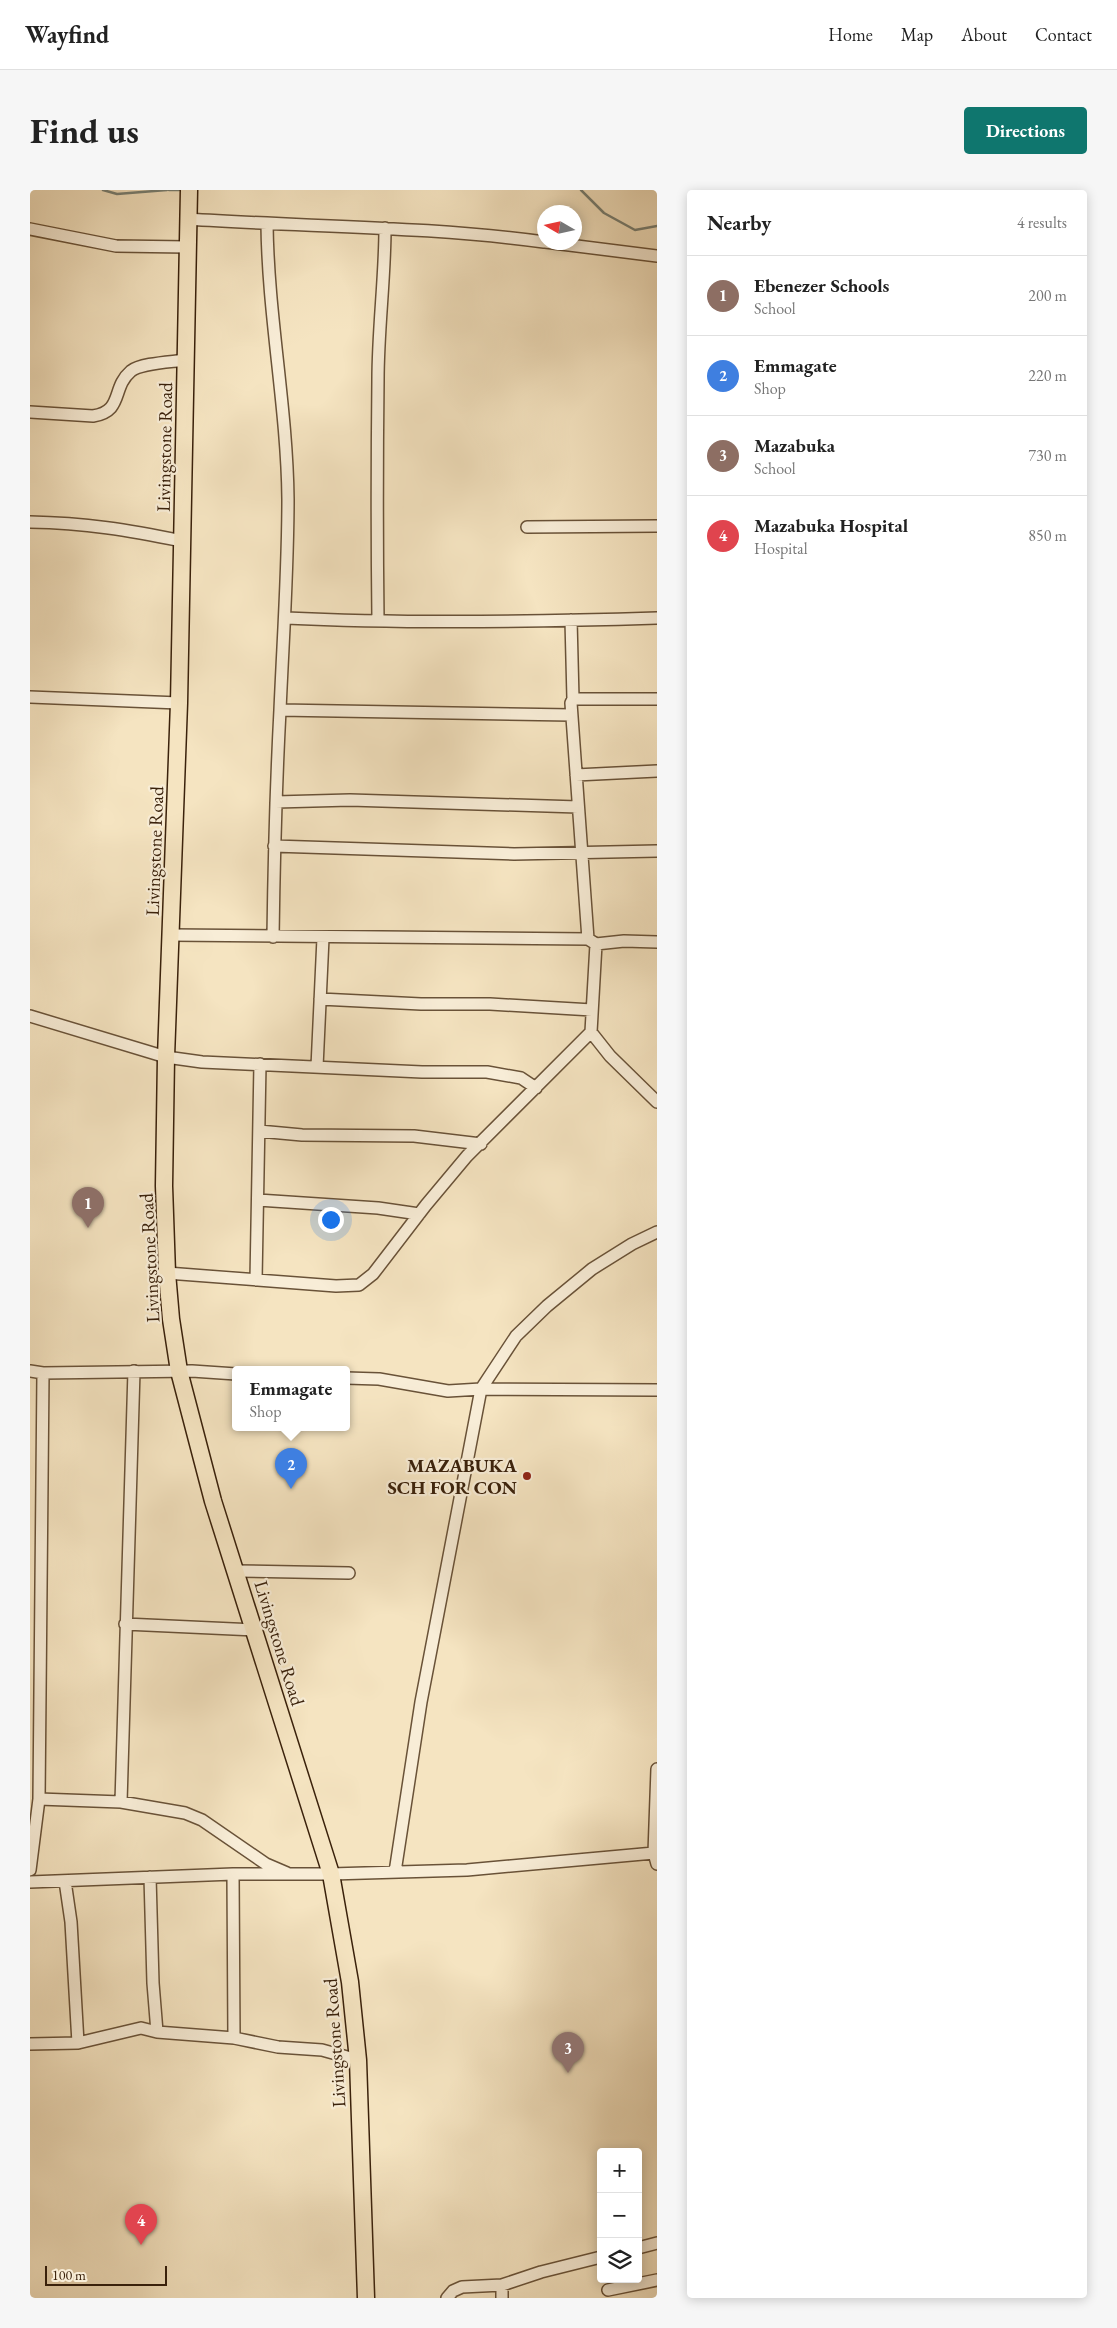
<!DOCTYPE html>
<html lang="en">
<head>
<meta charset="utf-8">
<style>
	body { margin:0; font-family:"EB Garamond",serif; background:#f6f6f6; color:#222 }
	.controls { position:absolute; right:15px; bottom:15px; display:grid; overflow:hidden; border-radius:5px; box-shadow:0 2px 12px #0003 }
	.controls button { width:45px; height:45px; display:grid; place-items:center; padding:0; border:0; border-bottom:1px solid #e0e0e0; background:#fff; color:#222; font:25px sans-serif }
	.compass { position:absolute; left:507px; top:15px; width:45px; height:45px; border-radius:50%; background:#fff; box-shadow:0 2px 12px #0003; rotate:279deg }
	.scale { position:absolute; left:15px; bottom:12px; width:122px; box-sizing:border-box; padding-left:5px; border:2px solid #3a210b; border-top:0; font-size:14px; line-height:18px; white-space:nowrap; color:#3a210b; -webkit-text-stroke:4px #f8edd7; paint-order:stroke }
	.you { position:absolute; left:300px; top:1029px; width:18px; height:18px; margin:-12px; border:4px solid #fff; border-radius:50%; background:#1a73e8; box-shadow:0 0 0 8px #1a73e833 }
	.badge { display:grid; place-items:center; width:32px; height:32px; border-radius:50%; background:#0f766e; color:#fff; font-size:16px; font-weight:700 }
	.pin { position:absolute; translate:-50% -41px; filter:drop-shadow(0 1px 2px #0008) }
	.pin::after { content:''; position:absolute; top:26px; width:18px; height:15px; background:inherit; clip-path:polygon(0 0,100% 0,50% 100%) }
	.popup { position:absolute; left:202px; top:1176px; width:118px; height:65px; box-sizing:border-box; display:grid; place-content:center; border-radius:5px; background:#fff; filter:drop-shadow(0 1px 4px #0005); font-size:16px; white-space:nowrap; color:#767676 }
	.popup b { font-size:19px; color:#222 }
	.popup::after { content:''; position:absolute; left:50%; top:100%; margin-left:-10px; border:10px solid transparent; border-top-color:#fff }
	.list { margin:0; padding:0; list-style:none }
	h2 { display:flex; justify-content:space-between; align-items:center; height:65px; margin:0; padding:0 20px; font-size:21px }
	h2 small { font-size:16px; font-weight:400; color:#767676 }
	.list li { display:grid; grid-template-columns:32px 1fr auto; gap:15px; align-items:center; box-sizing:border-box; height:80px; padding:0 20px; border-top:1px solid #e0e0e0 }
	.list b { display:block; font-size:19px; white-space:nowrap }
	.list p { margin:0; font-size:16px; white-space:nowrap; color:#767676 }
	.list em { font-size:16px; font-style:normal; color:#767676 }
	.icon { flex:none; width:28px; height:28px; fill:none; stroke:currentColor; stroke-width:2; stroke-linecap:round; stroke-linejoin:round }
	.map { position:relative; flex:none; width:627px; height:2108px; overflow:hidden; border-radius:5px }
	header { display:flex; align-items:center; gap:30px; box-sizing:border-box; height:70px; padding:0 25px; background:#fff; border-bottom:1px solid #e0e0e0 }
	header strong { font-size:24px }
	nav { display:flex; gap:28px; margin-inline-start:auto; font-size:18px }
	.intro { display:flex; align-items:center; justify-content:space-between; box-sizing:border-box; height:120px; padding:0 30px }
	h1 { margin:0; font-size:35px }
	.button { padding:12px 22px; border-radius:5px; background:#0f766e; color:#fff; font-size:18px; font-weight:700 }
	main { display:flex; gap:30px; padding:0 30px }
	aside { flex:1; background:#fff; border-radius:5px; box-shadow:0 2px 12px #0003 }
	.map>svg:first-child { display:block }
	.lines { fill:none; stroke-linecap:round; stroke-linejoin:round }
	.stream { stroke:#767f74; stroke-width:2.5 }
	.minor-casing { stroke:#695238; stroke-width:14 }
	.highway-casing { stroke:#3a210b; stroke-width:19 }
	.minor { stroke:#f8edd7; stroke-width:11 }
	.highway { stroke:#f5e4c1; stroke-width:16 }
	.poi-dot { fill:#8f2418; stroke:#f8edd7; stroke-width:2 }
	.labels { text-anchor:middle; stroke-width:4.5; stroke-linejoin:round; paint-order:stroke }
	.street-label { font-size:19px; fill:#3a210b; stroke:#f8edd7 }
	.poi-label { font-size:19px; font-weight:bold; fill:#3a210b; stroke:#f8edd7; text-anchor:end }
</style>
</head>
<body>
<header>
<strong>Wayfind</strong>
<nav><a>Home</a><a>Map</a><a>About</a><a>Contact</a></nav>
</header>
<div class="intro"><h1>Find us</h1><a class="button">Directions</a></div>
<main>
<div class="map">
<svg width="627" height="2108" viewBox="0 0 627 2108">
	<rect width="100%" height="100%" fill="#f5e4c1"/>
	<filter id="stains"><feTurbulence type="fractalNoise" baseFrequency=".004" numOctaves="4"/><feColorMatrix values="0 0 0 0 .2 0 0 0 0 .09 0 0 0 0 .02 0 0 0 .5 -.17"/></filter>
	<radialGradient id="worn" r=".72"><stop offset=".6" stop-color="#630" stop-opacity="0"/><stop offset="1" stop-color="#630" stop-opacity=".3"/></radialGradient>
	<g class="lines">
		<path class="stream" d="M73,0L87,4L137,0
			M139,0H149
			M551,0L574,23L605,40L627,36"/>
		<g class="minor-casing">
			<path id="minor" d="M158,29C277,37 396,36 514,52
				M237,34C238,126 257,217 258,309C258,380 253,450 250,520C246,596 244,671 243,747
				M0,39L86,56L157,57
				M515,52L627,66
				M0,222L63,226C94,221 81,198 101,181C111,173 142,172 155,170
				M0,332C56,333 98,340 152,351
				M497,337L627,336
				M256,428C379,434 504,432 627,428
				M348,430C347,350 347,270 348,190C348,139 355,88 355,38
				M541,430L543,509L541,513L558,749L566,754
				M0,507L149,513
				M543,509H627
				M250,520L541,525
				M546,585L627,581
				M246,612L320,610L548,617
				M244,656L484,664L627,661
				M141,745L558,749
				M627,752L594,751L566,754L561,842L580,866L627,912
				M290,809L391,814H460L562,820
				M0,826L136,867L172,872L392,882H457L491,888L506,898
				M287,877L293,748
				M229,941L272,945L384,946L451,954
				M228,1010L348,1018L389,1024
				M137,1083L306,1096L329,1095L343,1084L396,1015L437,966L561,842
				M226,1090L230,874
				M0,1181L13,1183
				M316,1188L349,1189L418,1201L451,1199L627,1200
				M206,1381L319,1383
				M95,1434L225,1440
				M627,1579L624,1663L627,1674
				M9,1609L91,1612L155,1623L172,1630L236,1674L257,1683
				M91,1612L104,1181
				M0,1680L9,1609L13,1183L162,1181L206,1184
				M365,1682L391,1512L451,1199L486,1146L517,1116L562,1079L602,1054L627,1042
				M203,1684L204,1848
				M120,1687L123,1793L127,1842
				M35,1691L41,1732L48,1853
				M0,1692L203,1684H301L437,1680L624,1663
				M0,1854L48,1853L111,1838L127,1842L204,1848L248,1857L292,1860L328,1870
				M608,2058L627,2053
				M472,2095V2108
				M578,2100L627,2090
				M417,2108L423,2101L432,2097L472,2095L511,2082L571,2067"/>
		</g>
		<g class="highway-casing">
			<path id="highway" d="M159,0L149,513L136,867L134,996L137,1083L141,1129L149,1181L183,1311L301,1684L320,1792L328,1870L336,2108"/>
		</g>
		<use href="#minor" class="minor"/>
		<use href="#highway" class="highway"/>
	</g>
	<circle class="poi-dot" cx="497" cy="1286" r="5"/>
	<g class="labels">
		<g class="street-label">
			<text transform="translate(134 257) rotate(-89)" y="7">Livingstone Road</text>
			<text transform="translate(124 661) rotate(-88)" y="7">Livingstone Road</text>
			<text transform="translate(119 1068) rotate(-93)" y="7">Livingstone Road</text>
			<text transform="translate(250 1453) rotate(73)" y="7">Livingstone Road</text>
			<text transform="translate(304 1853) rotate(-94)" y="7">Livingstone Road</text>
		</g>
		<g class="poi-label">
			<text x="487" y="1282">MAZABUKA<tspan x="487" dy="22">SCH FOR CON</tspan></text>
		</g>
	</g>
	<rect width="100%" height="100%" filter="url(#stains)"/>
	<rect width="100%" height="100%" fill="url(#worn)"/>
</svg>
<div class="controls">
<button>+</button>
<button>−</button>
<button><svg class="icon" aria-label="layers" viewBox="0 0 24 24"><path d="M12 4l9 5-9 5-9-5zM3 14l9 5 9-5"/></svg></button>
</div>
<svg class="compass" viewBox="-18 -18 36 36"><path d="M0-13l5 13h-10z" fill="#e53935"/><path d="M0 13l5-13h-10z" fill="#767676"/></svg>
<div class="scale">100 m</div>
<div class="you"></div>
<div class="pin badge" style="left:58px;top:1038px;background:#8d6e63">1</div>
<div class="pin badge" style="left:261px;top:1299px;background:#3f7fe0">2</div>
<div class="popup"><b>Emmagate</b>Shop</div>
<div class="pin badge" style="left:538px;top:1883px;background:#8d6e63">3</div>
<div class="pin badge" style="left:111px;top:2055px;background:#e0444e">4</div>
</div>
<aside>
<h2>Nearby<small>4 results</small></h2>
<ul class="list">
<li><span class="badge" style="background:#8d6e63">1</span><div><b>Ebenezer Schools</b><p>School</p></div><em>200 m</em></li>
<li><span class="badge" style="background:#3f7fe0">2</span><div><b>Emmagate</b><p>Shop</p></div><em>220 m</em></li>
<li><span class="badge" style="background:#8d6e63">3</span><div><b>Mazabuka</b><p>School</p></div><em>730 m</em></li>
<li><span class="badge" style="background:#e0444e">4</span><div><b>Mazabuka Hospital</b><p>Hospital</p></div><em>850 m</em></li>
</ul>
</aside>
</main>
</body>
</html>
